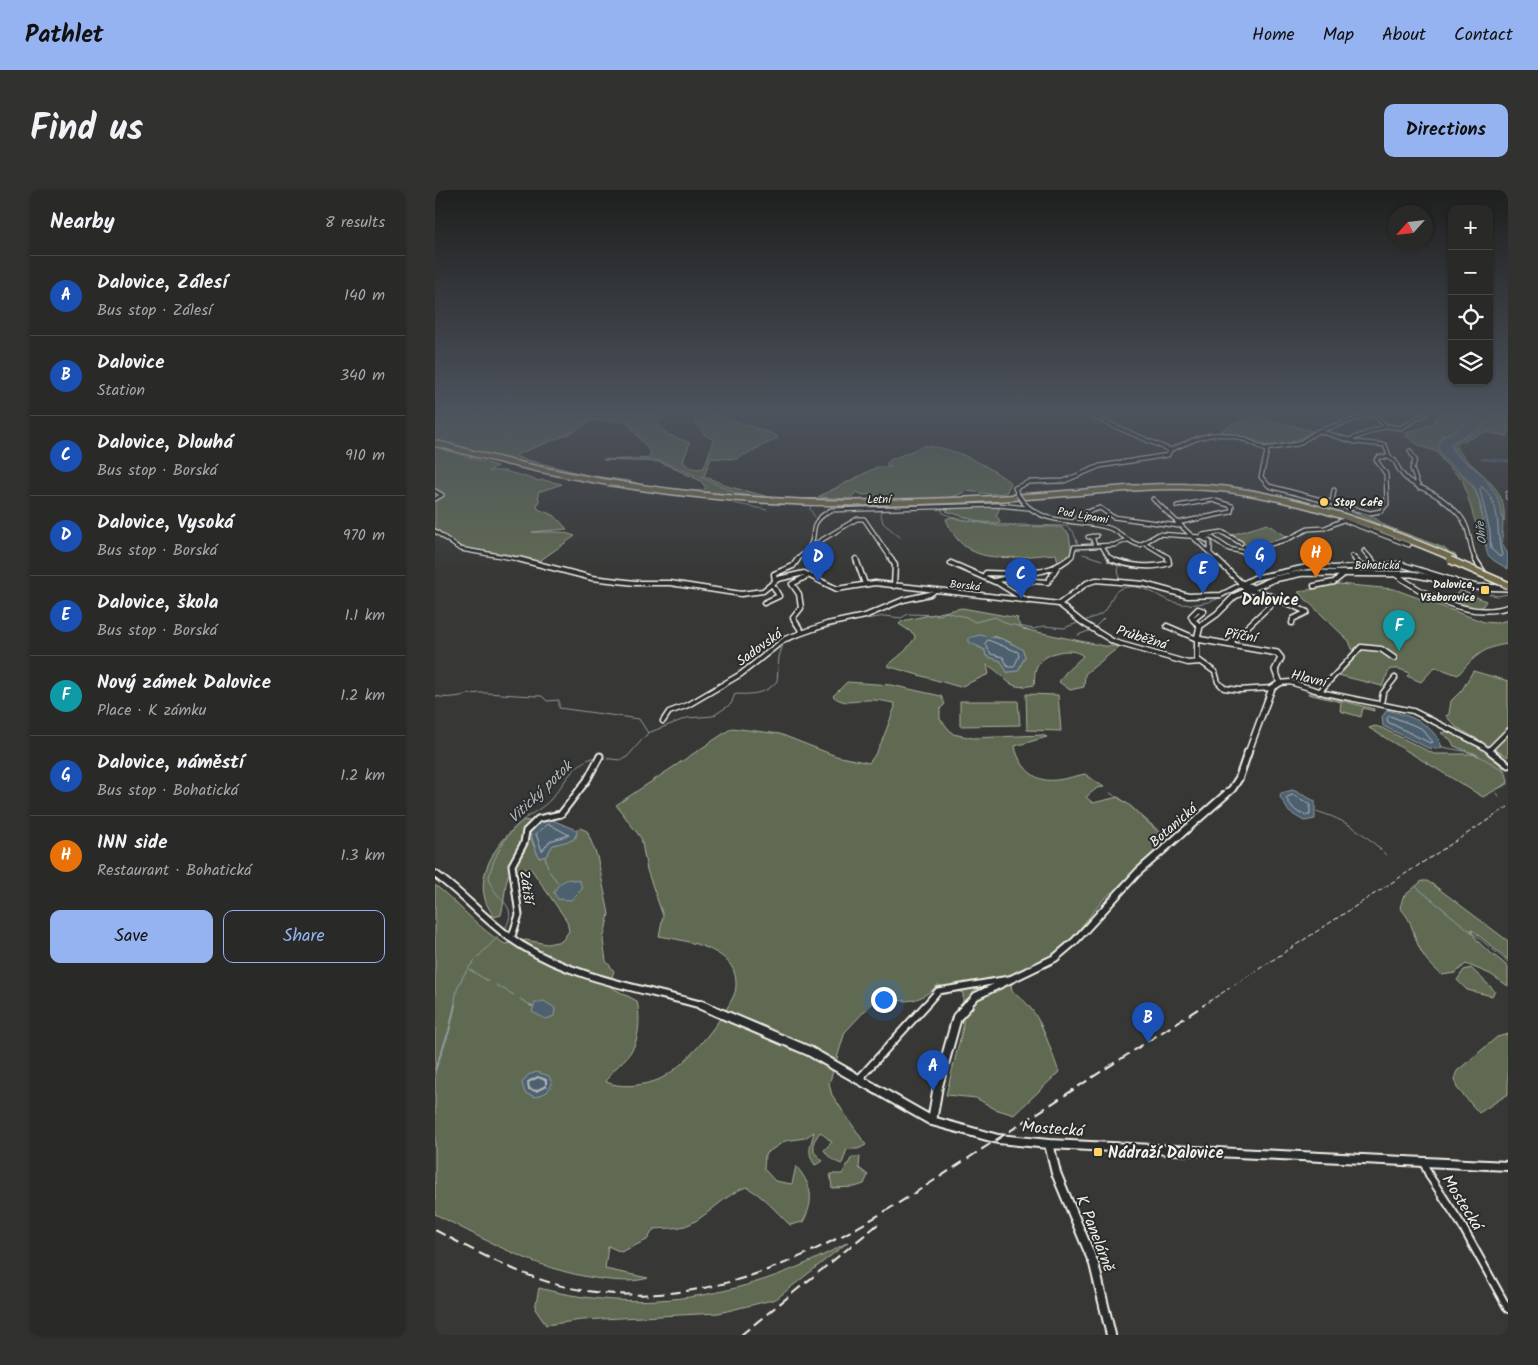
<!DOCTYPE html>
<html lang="en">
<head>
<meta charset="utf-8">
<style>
	body { margin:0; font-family:Kalam,sans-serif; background:#313230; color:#f1f3f6 }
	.controls { position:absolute; right:15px; top:15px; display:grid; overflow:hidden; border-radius:10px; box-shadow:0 1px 4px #0004 }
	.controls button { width:45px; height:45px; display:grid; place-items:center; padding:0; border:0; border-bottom:1px solid #454645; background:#292a28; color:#f1f3f6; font:25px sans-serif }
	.compass { position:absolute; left:953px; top:15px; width:45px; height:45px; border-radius:50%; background:#292a28; box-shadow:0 1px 4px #0004; rotate:243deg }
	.you { position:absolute; left:448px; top:809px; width:18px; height:18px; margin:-12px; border:4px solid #fff; border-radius:50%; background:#1a73e8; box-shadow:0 0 0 8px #1a73e833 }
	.badge { display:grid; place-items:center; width:32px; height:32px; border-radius:50%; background:#95b2f1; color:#fff; font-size:16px; font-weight:700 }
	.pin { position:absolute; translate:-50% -41px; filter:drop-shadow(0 1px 2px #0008) }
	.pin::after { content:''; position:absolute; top:26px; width:18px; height:15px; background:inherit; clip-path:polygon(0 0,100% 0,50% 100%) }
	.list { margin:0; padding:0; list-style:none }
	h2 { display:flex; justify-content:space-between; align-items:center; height:65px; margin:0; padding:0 20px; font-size:21px }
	h2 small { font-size:16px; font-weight:400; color:#a5a7a8 }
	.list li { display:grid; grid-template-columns:32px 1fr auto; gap:15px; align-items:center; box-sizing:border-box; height:80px; padding:0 20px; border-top:1px solid #454645 }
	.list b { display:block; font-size:19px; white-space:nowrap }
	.list p { margin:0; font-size:16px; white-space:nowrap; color:#a5a7a8 }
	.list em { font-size:16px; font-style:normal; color:#a5a7a8 }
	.actions { display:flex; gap:10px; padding:15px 20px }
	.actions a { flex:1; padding:11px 0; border:1px solid #95b2f1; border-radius:10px; text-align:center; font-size:18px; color:#95b2f1 }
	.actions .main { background:#95b2f1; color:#111 }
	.icon { flex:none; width:28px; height:28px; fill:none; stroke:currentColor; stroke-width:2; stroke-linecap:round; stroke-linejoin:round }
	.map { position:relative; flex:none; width:1073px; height:1145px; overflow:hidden; border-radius:10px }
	header { display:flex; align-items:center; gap:30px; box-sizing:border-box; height:70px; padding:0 25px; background:#95b2f1; color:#111 }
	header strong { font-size:24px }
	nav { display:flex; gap:28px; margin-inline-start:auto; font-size:18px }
	.intro { display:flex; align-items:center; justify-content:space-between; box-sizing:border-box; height:120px; padding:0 30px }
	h1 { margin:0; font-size:35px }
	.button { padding:12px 22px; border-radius:10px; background:#95b2f1; color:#111; font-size:18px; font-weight:700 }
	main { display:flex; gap:30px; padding:0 30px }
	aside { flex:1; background:#292a28; border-radius:10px; box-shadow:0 1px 4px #0004 }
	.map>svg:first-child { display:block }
	.green { fill:#606b52; stroke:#aaae9d; fill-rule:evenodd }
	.water { fill:#4e6170; stroke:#909ba0 }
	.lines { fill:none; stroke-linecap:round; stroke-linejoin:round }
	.shore-far1 { stroke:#b2b7b8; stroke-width:1 }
	.shore { stroke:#b2b7b8; stroke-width:2 }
	.stream-far1 { stroke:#909ba0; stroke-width:1 }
	.stream { stroke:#909ba0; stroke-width:2 }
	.canal { stroke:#4e6170; stroke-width:3 }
	.street-far3-casing { stroke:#f4f1e8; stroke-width:5.5 }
	.street-far2-casing { stroke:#f4f1e8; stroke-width:7 }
	.street-far1-casing { stroke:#f4f1e8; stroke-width:9 }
	.street-casing { stroke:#f4f1e8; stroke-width:10 }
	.secondary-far3-casing { stroke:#f4f1e8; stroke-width:6 }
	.secondary-far2-casing { stroke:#f4f1e8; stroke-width:8 }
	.secondary-far1-casing { stroke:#f4f1e8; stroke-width:10 }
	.secondary-casing { stroke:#f4f1e8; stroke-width:12 }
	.highway-casing { stroke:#f4f1e8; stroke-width:8 }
	.street-far3 { stroke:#2a2d2e; stroke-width:3 }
	.street-far2 { stroke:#2a2d2e; stroke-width:4 }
	.street-far1 { stroke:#2a2d2e; stroke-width:5 }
	.street { stroke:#2a2d2e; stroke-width:6 }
	.secondary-far3 { stroke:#2a2d2e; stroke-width:4 }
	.secondary-far2 { stroke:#2a2d2e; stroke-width:5 }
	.secondary-far1 { stroke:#2a2d2e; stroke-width:6 }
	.secondary { stroke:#2a2d2e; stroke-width:8 }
	.highway { stroke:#736c4b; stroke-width:5 }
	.rail-far1 { stroke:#f4f1e8; stroke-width:1; stroke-dasharray:5 2.5; stroke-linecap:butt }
	.rail { stroke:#f4f1e8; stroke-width:2; stroke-dasharray:11 5.5; stroke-linecap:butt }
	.street-bridge-casing { stroke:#f4f1e8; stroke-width:5.5; stroke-linecap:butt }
	.highway-bridge-casing { stroke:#f4f1e8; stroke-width:9; stroke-linecap:butt }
	.street-bridge { stroke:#2a2d2e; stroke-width:3 }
	.highway-bridge { stroke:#736c4b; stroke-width:6 }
	.poi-dot { fill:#ffd166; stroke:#2a2d2e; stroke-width:2 }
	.labels { text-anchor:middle; stroke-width:4; stroke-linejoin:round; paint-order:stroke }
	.far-street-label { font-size:11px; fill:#f4f1e8; stroke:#2a2d2e }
	.far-poi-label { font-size:11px; font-weight:bold; fill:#f4f1e8; stroke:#2a2d2e; text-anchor:start }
	.far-water-label { font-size:12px; font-style:italic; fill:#b2b7b8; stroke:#2a2d2e }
	.street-label { font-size:14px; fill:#f4f1e8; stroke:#2a2d2e }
	.water-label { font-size:15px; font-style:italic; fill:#b2b7b8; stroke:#2a2d2e }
	.quarter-label { font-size:16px; font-weight:bold; fill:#f4f1e8; stroke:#2a2d2e }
	.near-street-label { font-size:16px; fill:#f4f1e8; stroke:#2a2d2e }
	.near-poi-label { font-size:16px; font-weight:bold; fill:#f4f1e8; stroke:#2a2d2e; text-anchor:start }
</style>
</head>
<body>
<header>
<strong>Pathlet</strong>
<nav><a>Home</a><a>Map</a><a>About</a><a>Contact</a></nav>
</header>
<div class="intro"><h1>Find us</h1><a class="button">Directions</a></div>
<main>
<aside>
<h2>Nearby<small>8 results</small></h2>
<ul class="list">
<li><span class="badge" style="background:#1a4fb4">A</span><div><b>Dalovice, Zálesí</b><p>Bus stop · Zálesí</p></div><em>140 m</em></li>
<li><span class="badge" style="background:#1a4fb4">B</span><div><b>Dalovice</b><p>Station</p></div><em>340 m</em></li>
<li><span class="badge" style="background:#1a4fb4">C</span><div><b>Dalovice, Dlouhá</b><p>Bus stop · Borská</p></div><em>910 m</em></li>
<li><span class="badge" style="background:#1a4fb4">D</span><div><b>Dalovice, Vysoká</b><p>Bus stop · Borská</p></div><em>970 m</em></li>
<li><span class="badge" style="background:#1a4fb4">E</span><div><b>Dalovice, škola</b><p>Bus stop · Borská</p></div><em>1.1 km</em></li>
<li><span class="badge" style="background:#0f9aa8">F</span><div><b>Nový zámek Dalovice</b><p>Place · K zámku</p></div><em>1.2 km</em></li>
<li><span class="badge" style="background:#1a4fb4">G</span><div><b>Dalovice, náměstí</b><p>Bus stop · Bohatická</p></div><em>1.2 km</em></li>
<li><span class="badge" style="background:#e8710a">H</span><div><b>INN side</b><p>Restaurant · Bohatická</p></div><em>1.3 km</em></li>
</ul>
<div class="actions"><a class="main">Save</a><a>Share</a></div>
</aside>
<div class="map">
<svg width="1073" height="1145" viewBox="0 0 1073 1145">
	<rect width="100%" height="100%" fill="#373836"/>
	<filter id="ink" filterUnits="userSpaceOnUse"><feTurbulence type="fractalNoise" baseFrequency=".02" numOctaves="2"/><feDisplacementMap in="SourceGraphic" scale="10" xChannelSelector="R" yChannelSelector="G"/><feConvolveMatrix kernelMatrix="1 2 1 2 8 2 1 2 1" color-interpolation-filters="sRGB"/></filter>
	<g filter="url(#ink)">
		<path class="green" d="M0,222H235L223,232V236L234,245L255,253L248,271C252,278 262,280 269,278L279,250L270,245L252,222H273L341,245L343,248L301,269L276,268L269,286L295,297L338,308C223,301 110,285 0,250ZM157,230L191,231L216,263L213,268L168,270L225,272L266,291L271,298L267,301H252L212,296L195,291L152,285L81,267L83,264L134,244Z
			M1004,222H1039L1024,241L1007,246L1019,276L1039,298L1044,310L1051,356L1045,348L1028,291L1008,271L1002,262L985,256L969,245L971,243L1000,233V228L1005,225Z
			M1055,222H1073V246L1050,242L1020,255C1037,283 1073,292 1069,332C1062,314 1062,304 1048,287C1039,274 1022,270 1016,254C1029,245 1053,241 1055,222Z
			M822,226L829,228L877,241C843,266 822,255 786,241C789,237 816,227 822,226Z
			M489,256C518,256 554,276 576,293L571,303L554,304L532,301L515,308L447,310L437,304L428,305L421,302L415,309L383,307L442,277H456L451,274L455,270Z
			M0,257L62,276L54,281H70L104,291L108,290L127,294L103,302L104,311L102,315L103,319L120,326L132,339L97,342H127L140,346L103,372L77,365L30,358L20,354L0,338V309L10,306L0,300Z
			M548,317L565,318L561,326L565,330L564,333L545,332L511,321L514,319Z
			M918,320L934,324L951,336L1009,358L1019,367L916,322Z
			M516,327L563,336L626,337L634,344L637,364L624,376L621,364C579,366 530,381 511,329Z
			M832,334L853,347L817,359L796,345Z
			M903,394L959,399L1049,432L1061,433L1073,430V454C1048,457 1039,467 1023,485L1000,477L986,492L972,486L975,483L964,479H955L947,496L903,485L920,466L914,451L863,402Z
			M1025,400L1051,411L1046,419L1016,410Z
			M527,418L583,428L582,431L588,439L669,456H685L650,484L649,497L635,500L624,492L630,483L648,466C637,456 610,462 602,476C599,481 600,489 599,495C570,502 573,485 552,475L554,484L525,497L452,476L470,461L480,448L479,444L464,434L467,431ZM559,446L575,452L588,461L590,466L583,481L572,482L566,471L551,466L550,460L543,457Z
			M1038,481L1073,491V567L1021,537L1011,526L1014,524L1016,511L1027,500Z
			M412,492L456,495L506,506L510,514L505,519V529L518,544L538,548L607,545L612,547L580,556C581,563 584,569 588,575C606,599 625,589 650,584L669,597L662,598L651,607L658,613L683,607L693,614L733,651L668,710L638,747L618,765L575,786L577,801C606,820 612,851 624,882L579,925L560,919L541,908L511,905L528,837V803L503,795C478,817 472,810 441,809L410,842L394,894L397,905L431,955L423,959H412L407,974C398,971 394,968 389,960L397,952L385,942L379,951V962L388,971L380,975C371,962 376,955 379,942L370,948L350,951L330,964L329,979L340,991L357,994L361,976C377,995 380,1010 368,1032L355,1035C340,1021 330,1007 311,997C291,1004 275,1024 255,1034C245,1039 230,1038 219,1039L212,1050L186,1062L173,1056L170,1079L213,1088C200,1092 188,1091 175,1090C110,1084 56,1053 0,1024V695C25,714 43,739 70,754L91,750L112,754L127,751L134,741L132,731L96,679H87L73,685C69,699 70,711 66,725L59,727C56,721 51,715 50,709C41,680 67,646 89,630L105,633L99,638L95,646L104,668L111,666L118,655L141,647V640L145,638L152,641L162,666L172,714L174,724L168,750L171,771L179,781L174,796L202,811C205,823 205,846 198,858C191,872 178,877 171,892C186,898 204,896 220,891C246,883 288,830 299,805C303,796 301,780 294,773C279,755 246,750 224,746L228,726L212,680L206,648L181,615L297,538L345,544L401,566L434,573C447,557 452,536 460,517L459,513C452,512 445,510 438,510C423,509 410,517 398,506Z
			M874,502L939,519V521L928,518L926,527L905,521L906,512L873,504Z
			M591,504L623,505L626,541L592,540Z
			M525,511H583L585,535L525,536Z
			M940,536L947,538L999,564H1037L1044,566L1019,556L1016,550L1006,543L1013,541C1033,552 1073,568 1073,593L1048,607L934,538Z
			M987,691H992L1000,696L1073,751V770L1036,739C1041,756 1060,764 1073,777V796L1055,784L1031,774L1020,783L1007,785C999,778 991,771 986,761C977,745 979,732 965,718L968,707Z
			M1036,778L1060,801L1057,806L1032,800L1022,790L1029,780Z
			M1073,844V904L1044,923L1022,898L1019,889L1022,881L1062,847Z
			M417,967H425L424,978L433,985L429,994L420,997L397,998L395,984H407Z
			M413,1052L341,1109L284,1123L147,1130L111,1135L100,1119L104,1098C211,1126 318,1106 413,1052Z"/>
		<path class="water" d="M1039,222H1055L1052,232L1016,254L1019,263L1048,285L1062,307L1068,329L1067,354L1073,364V379C1067,375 1059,372 1054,366C1049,360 1052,351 1051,344C1049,330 1046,311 1040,299C1032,281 1000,272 1004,253C1006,241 1034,242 1039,222Z
			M544,445L567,449L587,459L590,466L583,481L572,482L566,471L551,466L550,460L534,452V448Z
			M952,520C974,525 999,534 1007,557L1002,559L993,558L948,536L947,527Z
			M858,600L880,611V629L869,631L854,622L845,607L846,603Z
			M115,629L141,640L142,643L138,650L118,655L111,666L104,668L95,643L105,633Z
			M134,689L145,691L147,699L136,710L123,709L119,703C122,695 126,692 134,689Z
			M109,811L120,818L119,826L111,829L97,822L100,813Z
			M102,882L114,886L117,894L112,902L101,907L90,903L87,893L93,885Z"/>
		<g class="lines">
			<path class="shore-far1" d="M1047,297C1068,314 1060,342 1067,365L1065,367L1056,359L1055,342L1045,300Z
				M553,450L583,462L584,466L579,477H573L568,467L556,464L550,454Z
				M955,526L986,538L998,552L995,553L953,532L952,529Z
				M858,605L875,614V625C863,626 857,618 851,608Z
				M114,634L134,645L115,651L107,661L101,644Z"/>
			<path class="shore" d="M103,887L111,890V896L101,901L94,899L93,892Z"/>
			<path class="stream-far1" d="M168,269L223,270L260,285
				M263,286L303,304L337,308L443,310
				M298,313L332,320
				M376,315L375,319L381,329
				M506,318L508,323L523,329L553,334L631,336L638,341L643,355
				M445,320L448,333L465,347
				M648,364L667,370
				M672,371L683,376L684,390
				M871,379L895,380
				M899,380L956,379L969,382
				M813,394L826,389
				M1022,395L1062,406L1073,404
				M649,431C656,428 665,426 670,421C678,411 676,399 692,397C705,395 717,402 728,408C756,422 782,411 808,397
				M658,439L669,428
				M643,445L656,440
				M0,506C18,511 33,502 51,503C70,504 88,506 107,506L112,511L124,510V518L204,529L213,543
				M1007,557L1039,563L1073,583
				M166,568L185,570L192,567L213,543L252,528L278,526L296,514L300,504C315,505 332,504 342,491L344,467L348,454L371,444L413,432L450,426L466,428L473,424L506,425L510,422L531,427L540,432L560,427L573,434L599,439L609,436L629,438L645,432
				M675,603L693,614L732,648
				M1064,606L1060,600L1073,594
				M881,621C911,630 930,643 952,666
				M110,667L113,677
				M114,681L124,694
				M980,696L1073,772
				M70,739C86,712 57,711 54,687C58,668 71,643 87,631C96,623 107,619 115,610C130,594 138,571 162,567
				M35,780L53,791
				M61,795L79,805
				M85,809L97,816
				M20,816C19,785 46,764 66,744"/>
			<path class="stream" d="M95,815L97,816
				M0,880L14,841L20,815"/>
			<path class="canal" d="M1047,269L1073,271"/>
			<g class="street-far3-casing">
				<path id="street-far3" d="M647,222L735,260
					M951,236L965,238L994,222
					M884,241L920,252L950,255L955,268
					M914,250L951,236L938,224
					M830,259L863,254L883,241L943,222
					M735,260C748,255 762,247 776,245C793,242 818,251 832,261L826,287L834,296L935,323L946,321L952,314L951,284L941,270L944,267H953L960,271C970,298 990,295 1009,311C1016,316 1027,326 1030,334C1036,345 1034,359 1041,370
					M975,261L980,270L977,279L984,298
					M0,301L7,305L0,309
					M583,305L580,298L594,292L629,291L665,276L733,265L735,260
					M718,309L782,370
					M897,312L899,300
					M589,313C613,337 644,328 674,338C686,342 693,353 705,355L724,344L766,347L775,352V363
					M742,316L777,310L797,316L796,322L742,333
					M639,332L645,324L665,318L678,327L744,336
					M0,341L25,359L88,370
					M767,345L787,342L806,353
					M657,346L660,356
					M653,347L662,346
					M766,347H776L794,359L808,362L853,349L873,339L890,338L908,330L974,355
					M711,354L733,367L734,370
					M667,356L673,366L679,370
					M375,357L422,329H429L457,370
					M929,361L937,370
					M917,366L921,370
					M362,370C365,366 370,364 373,359C385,344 369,335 396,320L562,315L593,318
					M632,370L637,366L639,357L679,355L692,350"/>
			</g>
			<g class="street-far2-casing">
				<path id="street-far2" d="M83,369L157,388L200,393H235L306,404L328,401L343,389L369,383L402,399L440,393L624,414L648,433L679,452L753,473L765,472
					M421,369L430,394
					M456,369L460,375L459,396
					M676,369C693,376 717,379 734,373L733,369
					M781,369L806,393
					M920,369L926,377
					M936,369L941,376
					M1040,369L1049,383
					M516,373L560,392
					M960,384C991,406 1034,430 1073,417
					M548,387L551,383C578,384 611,387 633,369
					M340,391L339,384L358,376L363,369
					M879,396L899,392L909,384
					M811,400L831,404L872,422
					M592,411L560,391L568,389L613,392L622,377
					M329,413L344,406L337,394
					M624,414L652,393L661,390L709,394L753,406L786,405L819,388L877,376L898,378L965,374L1020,391
					M763,419L769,421L758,430L756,426Z
					M758,430L765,436
					M857,433L858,429L872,422
					M732,436L762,449V469L780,482L783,492L789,498L804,500L837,498
					M367,442L358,428L366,418L364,404L357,394L374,385
					M795,453L842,409
					M845,493L855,492L890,503L978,521L1046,555L1057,563
					M884,502L926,457L946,459L959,468
					M946,514L948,503L960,488
					M228,531L234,522L253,515L306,484L350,449L392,434L430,426L468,410L495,404L499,401
					M1054,560L1073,541"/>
			</g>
			<g class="street-far1-casing">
				<path id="street-far1" d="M1056,562L1073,575
					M76,749L84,725L77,675L89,653L91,641L103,629L126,624L152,590L165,566
					M490,816L503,801L574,789"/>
			</g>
			<g class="street-casing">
				<path id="street" d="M423,890L491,815
					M988,972L995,987L1026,1034L1073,1119"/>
			</g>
			<g class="secondary-far3-casing">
				<path id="secondary-far3" d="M1073,304V307"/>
			</g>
			<g class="secondary-far2-casing">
				<path id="secondary-far2" d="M811,400L806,393L816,397
					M813,563L837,498L845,493L840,480L846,468L842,463L762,449L765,436L782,424L800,406L839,389L868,383L977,384L1042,397L1073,398"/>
			</g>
			<g class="secondary-far1-casing">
				<path id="secondary-far1" d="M0,684C30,705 54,735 86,755C140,789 209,799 271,816
					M532,816L541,806L620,768L640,751L703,682L797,599L804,588L813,562"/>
			</g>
			<g class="secondary-casing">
				<path id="secondary" d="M266,815L374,861L497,931L563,949L614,954L1073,976
					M497,931L503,896L522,827L533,815
					M614,954L621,983L659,1074L676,1145"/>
			</g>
			<g class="highway-casing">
				<path id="highway" d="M0,253C136,292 274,313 416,313C482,312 548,310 613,305C672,301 731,292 790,299C870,309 944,337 1018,368"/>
			</g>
			<use href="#street-far3" class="street-far3"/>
			<use href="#street-far2" class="street-far2"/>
			<use href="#street-far1" class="street-far1"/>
			<use href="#street" class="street"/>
			<use href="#secondary-far3" class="secondary-far3"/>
			<use href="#secondary-far2" class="secondary-far2"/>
			<use href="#secondary-far1" class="secondary-far1"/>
			<use href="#secondary" class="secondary"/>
			<use href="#highway" class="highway"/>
			<path class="rail-far1" d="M767,816L1073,617"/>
			<path class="rail" d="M0,1040C48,1065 97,1093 152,1101C308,1124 432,1034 555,954C627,907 698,861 769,815
				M306,1145L447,1031"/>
			<g class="street-bridge-casing">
				<path id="street-bridge" d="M583,305L589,313"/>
			</g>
			<g class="highway-bridge-casing">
				<path id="highway-bridge" d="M1015,370L1073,395"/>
			</g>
			<use href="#street-bridge" class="street-bridge"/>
			<use href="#highway-bridge" class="highway-bridge"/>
		</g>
	</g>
	<linearGradient id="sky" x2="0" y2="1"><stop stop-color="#1e1f1e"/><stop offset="0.58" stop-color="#4d535d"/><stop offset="1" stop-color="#4d535d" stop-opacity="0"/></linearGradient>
	<rect width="1073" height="382" fill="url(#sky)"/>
	<g class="poi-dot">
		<circle cx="889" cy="312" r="5"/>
		<rect x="1045" y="395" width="10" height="10" rx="2.5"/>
		<rect x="658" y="957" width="10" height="10" rx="2.5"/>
	</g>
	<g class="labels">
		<g class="far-street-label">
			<text x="444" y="313">Letní</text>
			<text transform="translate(648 325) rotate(10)" y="4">Pod Lipami</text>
			<text x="942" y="379">Bohatická</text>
			<text transform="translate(530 395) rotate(6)" y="4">Borská</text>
		</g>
		<g class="far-poi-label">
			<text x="899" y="316">Stop Cafe</text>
			<text x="1040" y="398" text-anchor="end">Dalovice,<tspan x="1040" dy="13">Všeborovice</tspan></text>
		</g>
		<g class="far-water-label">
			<text transform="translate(1046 343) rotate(-96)" y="4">Ohře</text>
		</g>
		<g class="street-label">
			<text transform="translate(806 445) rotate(9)" y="5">Příční</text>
			<text transform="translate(707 447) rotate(17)" y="5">Průběžná</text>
			<text transform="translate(324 457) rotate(-36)" y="5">Sadovská</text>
			<text transform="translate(874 488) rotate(14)" y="5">Hlavní</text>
			<text transform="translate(738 635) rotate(-41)" y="5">Botanická</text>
			<text transform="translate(92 697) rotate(82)" y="5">Zátiší</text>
		</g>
		<g class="water-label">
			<text transform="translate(105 602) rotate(-44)" y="5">Vitický potok</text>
		</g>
		<g class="quarter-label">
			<text x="835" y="415">Dalovice</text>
		</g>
		<g class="near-street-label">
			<text transform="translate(618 938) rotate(4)" y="6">Mostecká</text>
			<text transform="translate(1028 1012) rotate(58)" y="6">Mostecká</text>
			<text transform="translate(661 1043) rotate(69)" y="6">K Panelárně</text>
		</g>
		<g class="near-poi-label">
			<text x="673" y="968">Nádraží Dalovice</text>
		</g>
	</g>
</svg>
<div class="controls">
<button>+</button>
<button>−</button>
<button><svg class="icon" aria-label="locate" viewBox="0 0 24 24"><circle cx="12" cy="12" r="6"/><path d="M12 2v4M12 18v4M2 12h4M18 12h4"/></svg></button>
<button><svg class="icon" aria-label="layers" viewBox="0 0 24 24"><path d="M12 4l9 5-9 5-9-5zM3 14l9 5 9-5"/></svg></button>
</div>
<svg class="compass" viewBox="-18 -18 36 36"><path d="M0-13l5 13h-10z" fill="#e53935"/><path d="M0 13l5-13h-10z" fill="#a5a7a8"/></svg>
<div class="you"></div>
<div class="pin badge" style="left:498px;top:901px;background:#1a4fb4">A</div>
<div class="pin badge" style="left:713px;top:853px;background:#1a4fb4">B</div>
<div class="pin badge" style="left:586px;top:409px;background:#1a4fb4">C</div>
<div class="pin badge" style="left:383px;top:392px;background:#1a4fb4">D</div>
<div class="pin badge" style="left:768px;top:404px;background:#1a4fb4">E</div>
<div class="pin badge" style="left:964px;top:461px;background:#0f9aa8">F</div>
<div class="pin badge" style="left:825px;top:390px;background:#1a4fb4">G</div>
<div class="pin badge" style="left:881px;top:388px;background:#e8710a">H</div>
</div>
</main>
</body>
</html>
